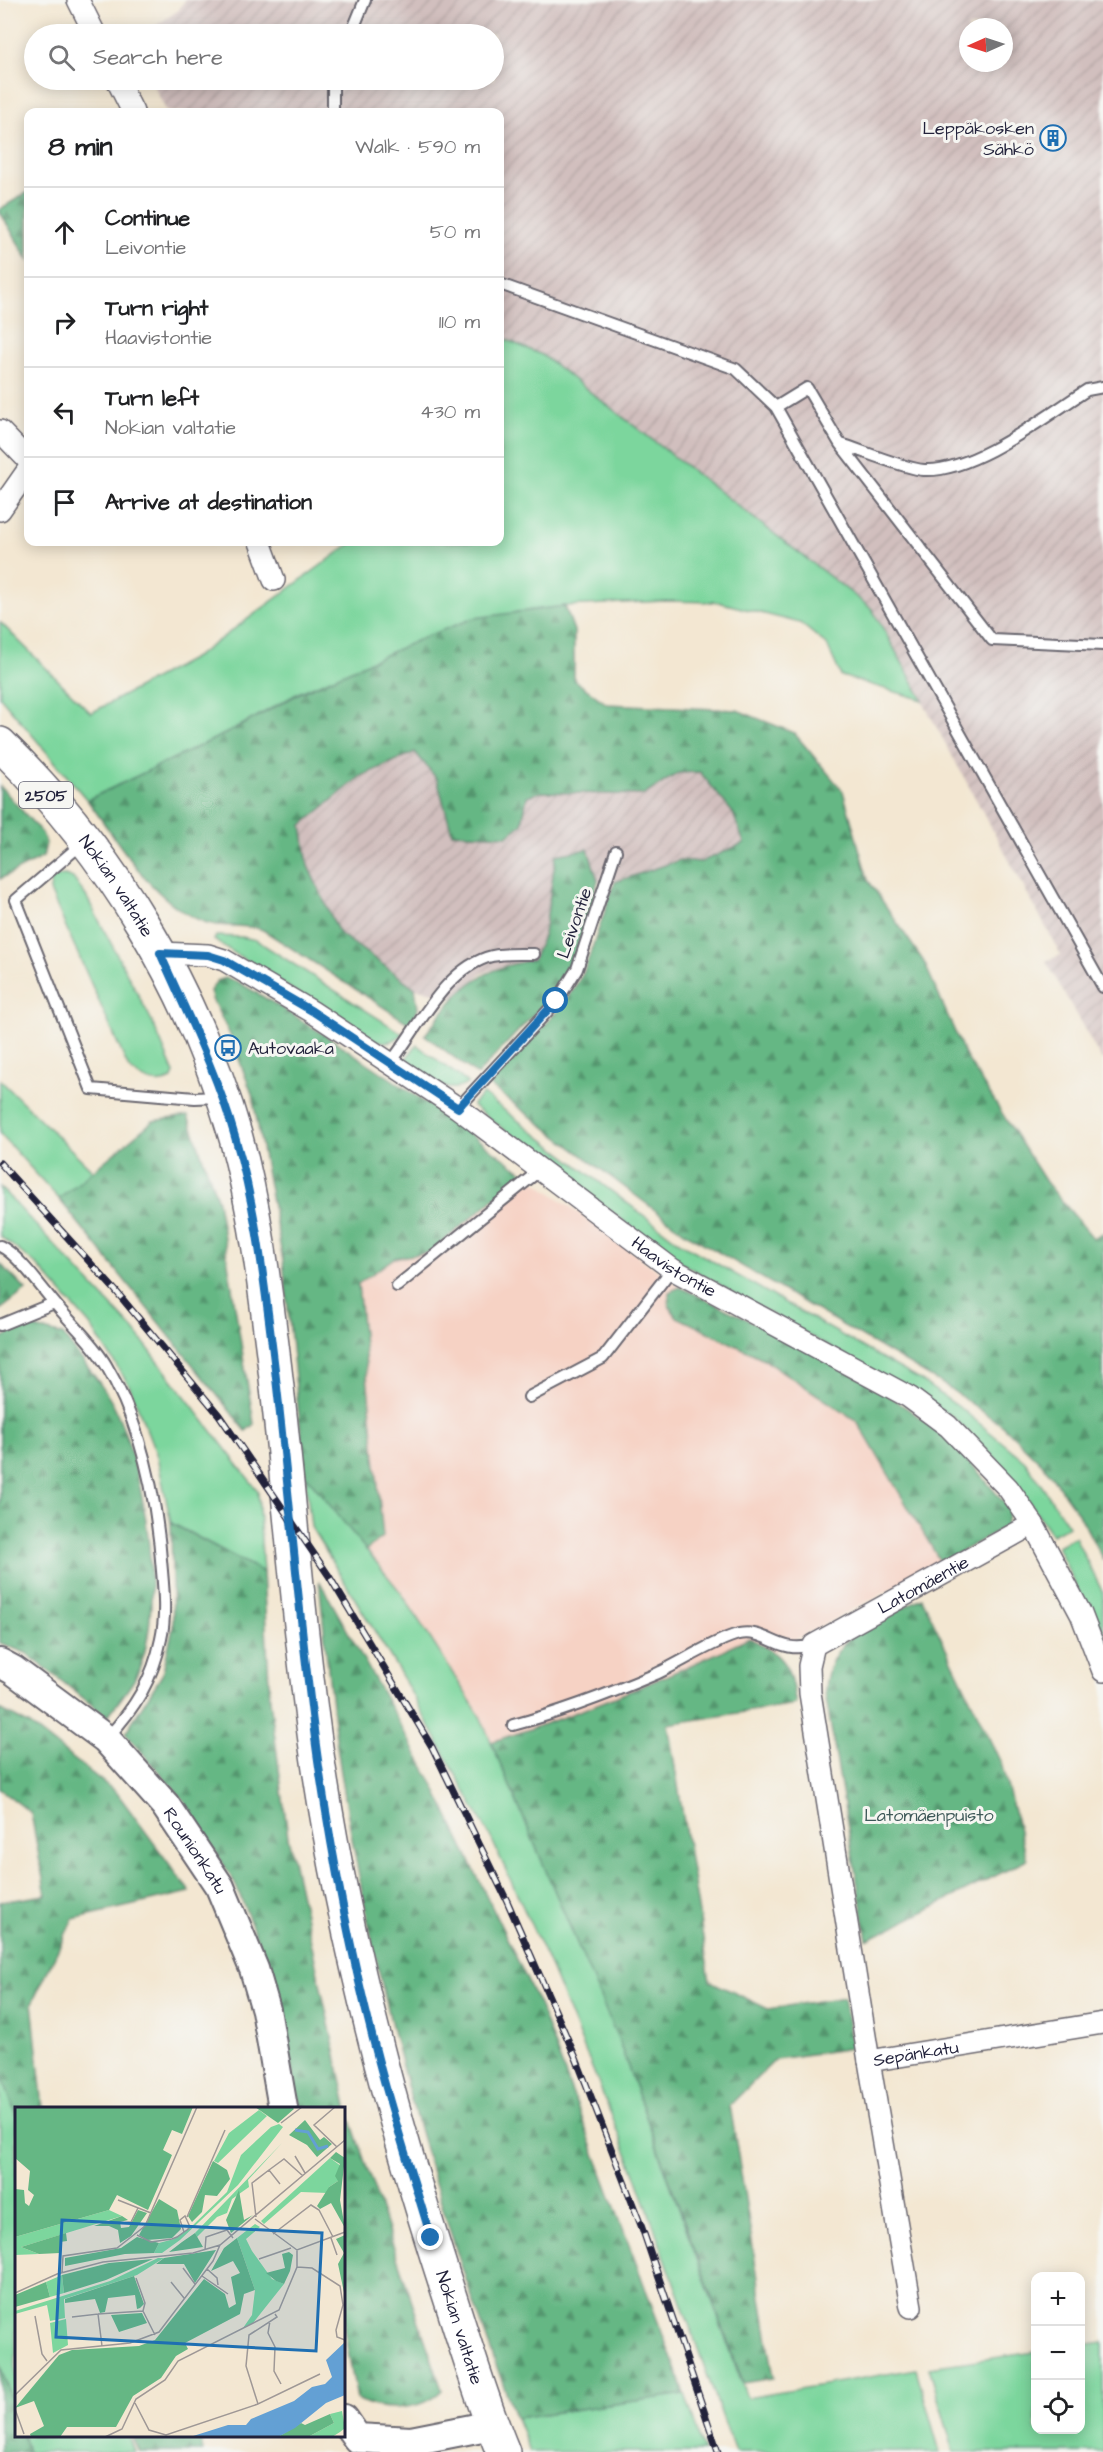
<!DOCTYPE html>
<html lang="en">
<head>
<meta charset="utf-8">
<style>
	body { margin:0; font-family:"Architects Daughter",sans-serif; background:#f6f6f6; color:#202124 }
	.controls { position:absolute; right:18px; bottom:18px; display:grid; overflow:hidden; border-radius:12px; box-shadow:0 3px 15px #0003 }
	.controls button { width:54px; height:54px; display:grid; place-items:center; padding:0; border:0; border-bottom:2px solid #e0e0e0; background:#fff; color:#202124; font:30px sans-serif }
	.compass { position:absolute; left:959px; top:18px; width:54px; height:54px; border-radius:50%; background:#fff; box-shadow:0 3px 15px #0003; rotate:267deg }
	.stop { position:absolute; width:18px; height:18px; margin:-14px; border:4px solid #1f6fb2; border-radius:50%; background:#fff }
	.stop.end { background:#1f6fb2; border-color:#fff; box-shadow:0 2px 6px #0008 }
	.list { margin:0; padding:0; list-style:none }
	h2 { display:flex; justify-content:space-between; align-items:center; height:78px; margin:0; padding:0 24px; font-size:26px }
	h2 small { font-size:20px; font-weight:400; color:#757577 }
	.list li { display:grid; grid-template-columns:39px 1fr auto; gap:18px; align-items:center; box-sizing:border-box; height:90px; padding:0 24px; border-top:2px solid #e0e0e0 }
	.list b { display:block; font-size:22px; white-space:nowrap }
	.list p { margin:0; font-size:20px; white-space:nowrap; color:#757577 }
	.list em { font-size:20px; font-style:normal; color:#757577 }
	.icon { flex:none; width:33px; height:33px; fill:none; stroke:currentColor; stroke-width:2; stroke-linecap:round; stroke-linejoin:round }
	.map { position:relative; flex:none; width:1103px; height:2452px; overflow:hidden }
	.search { position:absolute; background:#fff; box-shadow:0 3px 15px #0003; left:24px; top:24px; width:480px; height:66px; display:flex; align-items:center; gap:15px; box-sizing:border-box; padding:0 21px; border-radius:33px; color:#757577; font-size:22px }
	.panel { position:absolute; background:#fff; box-shadow:0 3px 15px #0003; left:24px; top:108px; width:480px; height:438px; border-radius:12px }
	.map>svg:first-child { display:block }
	.built { fill:#f6d2c4 }
	.industrial { fill:url(#industrial-furrows); fill-rule:evenodd }
	.green { fill:#7cd69d; stroke:#4f7c6c; stroke-width:1.5 }
	.forest { fill:url(#forest-firs); stroke:#446c60; stroke-width:1.5 }
	.lines { fill:none; stroke-linecap:round; stroke-linejoin:round }
	.service-casing { stroke:#6b6770; stroke-width:14 }
	.minor-casing { stroke:#6b6770; stroke-width:24 }
	.secondary-casing { stroke:#6b6770; stroke-width:32 }
	.primary-casing { stroke:#6b6770; stroke-width:36 }
	.service { stroke:#fff; stroke-width:10 }
	.minor { stroke:#fff; stroke-width:21 }
	.secondary { stroke:#fff; stroke-width:28 }
	.primary { stroke:#fff; stroke-width:33 }
	.rail-casing { stroke:#22223b; stroke-width:7 }
	.rail { stroke:#f6f6f2; stroke-width:4.5; stroke-dasharray:14; stroke-linecap:butt }
	.route { stroke:#1f6fb2; stroke-width:8 }
	.labels { text-anchor:middle; stroke-width:6; stroke-linejoin:round; paint-order:stroke }
	.shield { fill:#f6f6f2; stroke:#626272; stroke-width:1.5 }
	.shield-label { font-size:16px; font-weight:bold; fill:#22223b }
	.poi-label { font-size:18px; fill:#22223b; stroke:#f6f6f2; text-anchor:end }
	.street-label { font-size:18px; fill:#22223b; stroke:#f6f6f2 }
	.park-label { font-size:18px; fill:#3d5858; stroke:#f6f6f2 }
	.inset-river { fill:none; stroke:#63a0d4; stroke-width:3 }
	.inset-road { fill:none; stroke:#9f9896; stroke-width:1.5 }
	.view { fill:#1f6fb2; fill-opacity:0.15; stroke:#1f6fb2; stroke-width:3 }
	.inset-edge { fill:none; stroke:#22223b; stroke-width:3 }
</style>
</head>
<body>
<div class="map">
<svg width="1103" height="2452" viewBox="0 0 1103 2452">
	<defs>
		<pattern id="industrial-furrows" width="10" height="10" patternUnits="userSpaceOnUse" patternTransform="scale(1.5)"><rect width="10" height="10" fill="#d1bfbe"/><path d="M-1 1l2-2M0 10L10 0M9 11l2-2" fill="none" stroke="#b3a4a4"/></pattern>
		<pattern id="forest-firs" width="22" height="20" patternUnits="userSpaceOnUse" patternTransform="scale(1.5)"><rect width="22" height="20" fill="#65b784"/><path d="M5 1l3.5 6h-7zM16 11l3.5 6h-7z" fill="#53946d"/></pattern>
	</defs>
	<rect width="100%" height="100%" fill="#f6f6f2"/>
	<filter id="ink" filterUnits="userSpaceOnUse"><feTurbulence type="fractalNoise" baseFrequency=".0167" numOctaves="2"/><feDisplacementMap in="SourceGraphic" scale="12" xChannelSelector="R" yChannelSelector="G"/><feConvolveMatrix kernelMatrix="1 2 1 2 8 2 1 2 1" color-interpolation-filters="sRGB"/></filter>
	<filter id="wash" filterUnits="userSpaceOnUse"><feTurbulence type="fractalNoise" baseFrequency=".008" numOctaves="4" result="noise"/><feDisplacementMap in="SourceGraphic" scale="24" xChannelSelector="R" yChannelSelector="G"/><feGaussianBlur stdDeviation="1.35" result="paint"/><feColorMatrix in="noise" values="0 0 0 0 0 0 0 0 0 0 0 0 0 0 0 0 0 1.4 0 .05"/><feComposite in="paint" operator="in"/></filter>
	<g filter="url(#wash)">
		<rect width="100%" height="100%" fill="#f3e7d2"/>
		<path class="built" d="M524,1173L680,1287L669,1292L677,1317L762,1358L857,1421L941,1563L773,1651L750,1638L657,1682L557,1721L491,1742L479,1716L402,1594L366,1550L383,1536L358,1284L394,1258L431,1252Z"/>
		<path class="industrial" d="M185,0H1103V1062L1046,961L1061,955L872,609L542,355L500,337V112H167L151,80H494V34H144L179,10ZM968,27H1004V63H968Z
			M416,752L437,779L452,833L522,824L527,796L541,792L644,795L678,773L700,772L733,813L744,843L700,862L680,860L615,882L598,881L588,850L556,855L544,934L533,960L513,963L482,973L453,998L415,988L339,933L308,866L302,825L361,775Z"/>
		<path class="green" d="M500,337L542,355L872,609L923,700L841,676L827,645L800,623L718,602L664,601L565,606L516,612L364,665L300,692L233,730L87,800L0,697V622L91,713L197,656L353,542H500Z
			M65,875L73,878L86,896L152,1021L174,1073L172,1079C154,1087 144,1080 129,1069L50,891L51,881L56,876Z
			M216,936L242,937L256,940L403,1034C393,1043 384,1043 371,1040L214,940Z
			M417,1045L468,1083C447,1099 425,1075 407,1063V1057Z
			M0,1080L93,1171L59,1199L0,1134Z
			M483,1094L679,1242L920,1380L963,1410L1025,1461L1069,1526L1052,1535L1005,1469L953,1417L669,1256L472,1105Z
			M0,1187L134,1330L258,1491L263,1572L171,1523L157,1456L129,1385L90,1325L38,1266L0,1236Z
			M305,1474L402,1594L480,1716L618,2039L747,2398L916,2369L940,2452H735L631,2163L552,1970L492,1840L399,1671L311,1527Z
			M1075,1537L1103,1593V1643L1057,1546Z
			M0,2069L16,2116V2416L0,2365Z
			M1103,2342V2452H954L929,2367L1035,2352L1036,2430H1080L1081,2345Z
			M685,2394L704,2452H530L516,2418Z
			M23,2436H129L135,2452H28Z"/>
		<path class="forest" d="M28,192V260L0,212V209Z
			M565,606L574,631V680L607,704L737,710L794,733L843,791L868,880L924,962L966,1057L1046,1182L1093,1238L1103,1233V1560L1080,1516L1045,1467L1003,1426L946,1386L684,1232L489,1085L563,1005L583,974L615,882L680,860L701,862L744,843L733,813L700,772L678,773L644,795L541,792L527,796L522,824L507,836L452,833L437,779L415,752L361,776L302,825L308,866L339,933L415,988L418,1008L411,1025L263,930C244,923 223,929 204,922C152,903 120,843 87,800L233,730L300,693L427,636L474,618Z
			M0,786L42,833L46,843L43,857L0,879Z
			M588,849L598,881L571,968L551,996L477,1075L425,1035C458,991 475,969 533,960L544,934L556,855Z
			M226,978L238,982C338,1040 431,1105 524,1173L431,1252L394,1258L358,1284L383,1537L366,1550L305,1474L283,1261L252,1094L230,1035L212,999L210,991L217,981Z
			M188,1116L218,1201L254,1424L246,1431L59,1199L153,1121Z
			M0,1263L26,1290L0,1310Z
			M680,1287C766,1329 856,1367 931,1426C961,1449 985,1480 1009,1509L1006,1526L941,1563L857,1421L762,1358L677,1317L669,1306V1292Z
			M24,1325L63,1335C80,1359 106,1387 117,1413C146,1477 168,1618 134,1680C126,1693 116,1705 107,1717L26,1653L0,1643V1339Z
			M171,1523L263,1572L270,1700L288,1837L349,2115L442,2390C422,2411 382,2413 357,2399L344,2329V2108H300L271,1975L235,1883L184,1800L125,1733L162,1675L173,1628Z
			M319,1580L430,1778L540,2007L685,2394L516,2418C437,2213 376,1997 342,1779C331,1713 326,1646 319,1580Z
			M922,1598L1001,1763L1027,1860L867,1940L825,1692C827,1634 878,1621 922,1598Z
			M750,1638C787,1659 788,1663 796,1704L668,1724L710,1981L768,2009L844,1997L852,2048L776,2059L730,2105L774,2378L743,2383L618,2039L491,1742C580,1714 665,1678 750,1638Z
			M0,1709L30,1725L117,1793L190,1892L73,1919L32,2003L43,2108H16V2116L0,2069V1902L46,1895L31,1813L0,1789Z
			M0,2365L16,2416V2436H23L28,2452H0Z
			M132,2436H200L203,2452H140Z"/>
	</g>
	<g filter="url(#ink)">
		<g class="lines">
			<g class="service-casing">
				<path id="service" d="M351,34L365,0
					M333,112V80
					M500,284L736,369L776,407L1103,987
					M776,407L807,388L840,444L992,640L1103,645
					M841,444C860,450 906,469 924,470C973,473 1047,415 1087,390L1103,387
					M84,842L16,900L91,1089L195,1098L218,1097
					M391,1062C418,1028 446,967 492,956C505,953 520,954 534,954
					M458,1108L557,1001L577,969L616,851
					M0,1246C18,1254 43,1290 57,1306C73,1325 94,1344 106,1365C143,1427 157,1500 162,1571C164,1593 166,1617 161,1639C153,1679 135,1708 107,1738
					M397,1286L540,1170
					M0,1325L54,1303
					M529,1397L603,1358L672,1269
					M513,1725C562,1712 609,1694 656,1674C678,1664 719,1638 739,1634C769,1629 777,1655 814,1645"/>
			</g>
			<g class="minor-casing">
				<g id="minor">
					<path d="M78,0L95,34"/>
					<path d="M117,80L133,112"/>
					<path d="M0,431L28,460"/>
					<path d="M0,510L28,470"/>
					<path d="M260,542L274,580"/>
					<path id="s1" d="M160,953L208,955L224,960L311,1011L458,1108L672,1269L909,1397L948,1426L1008,1488L1033,1524L1081,1614L1103,1671"/>
					<path id="s2" d="M869,2061L810,1693L809,1666L814,1645L1033,1524"/>
					<path id="s3" d="M911,2307L869,2061L1103,2023"/>
				</g>
			</g>
			<g class="secondary-casing">
				<g id="secondary">
					<path id="s4" d="M0,1663L13,1670L106,1739L165,1805L220,1887L254,1969L266,2010L283,2108"/>
					<path d="M344,2419L357,2438L411,2441L492,2425"/>
				</g>
			</g>
			<g class="primary-casing">
				<g id="primary">
					<path id="s5" d="M0,744C110,851 194,990 236,1138C255,1207 264,1281 273,1353C290,1491 298,1630 319,1768C346,1946 392,2118 447,2288C465,2343 481,2399 503,2452"/>
				</g>
			</g>
			<use href="#service" class="service"/>
			<use href="#minor" class="minor"/>
			<use href="#secondary" class="secondary"/>
			<use href="#primary" class="primary"/>
			<g class="rail-casing">
				<path id="rail" d="M0,1163L115,1290L219,1415L329,1576L432,1747L507,1901L576,2058L642,2228L718,2452"/>
			</g>
			<use href="#rail" class="rail"/>
		</g>
	</g>
	<g class="lines" filter="url(#ink)">
		<path class="route" d="M431,2238C412,2174 391,2111 375,2047C351,1955 333,1861 319,1767C299,1630 290,1491 273,1353C264,1281 256,1206 235,1137C217,1073 187,1014 160,953L208,955L224,960L312,1011L458,1108L556,1001"/>
	</g>
	<defs>
		<g id="building-ring" transform="scale(1.35)"><circle r="9.5" fill="#f6f6f2" stroke="#1f6fb2" stroke-width="1.5"/><path d="M-4-6H4V6H1V3H-1V6H-4ZM-2.5-4.3h1.7v1.8h-1.7ZM.8-4.3h1.7v1.8H.8ZM-2.5-1h1.7V.8h-1.7ZM.8-1h1.7V.8H.8Z" fill="#1f6fb2"/></g>
		<g id="bus-ring" transform="scale(1.35)"><circle r="9.5" fill="#f6f6f2" stroke="#1f6fb2" stroke-width="1.5"/><path d="M-5-6H5V4H4V6H2V4H-2V6H-4V4H-5ZM-3.5-4V0h7V-4ZM-3.5 1.2v1.5H-2V1.2ZM2 1.2v1.5H3.5V1.2Z" fill="#1f6fb2"/></g>
	</defs>
	<g fill-rule="evenodd">
		<use href="#building-ring" x="1053" y="138"/>
		<use href="#bus-ring" x="228" y="1048"/>
	</g>
	<g class="labels">
		<rect class="shield" x="19" y="782" width="54" height="26" rx="4.5"/>
		<g class="shield-label">
			<text x="46" y="801">2505</text>
		</g>
		<g class="poi-label">
			<text x="1034" y="134">Leppäkosken<tspan x="1034" dy="21">Sähkö</tspan></text>
			<text x="248" y="1054" text-anchor="start">Autovaaka</text>
		</g>
		<g class="street-label">
			<text dy="6" stroke="none"><textPath href="#s5" startOffset="184">Nokian valtatie</textPath></text>
			<text transform="translate(574 923) rotate(-71)" y="6">Leivontie</text>
			<text dy="6" stroke="none"><textPath href="#s1" startOffset="610">Haavistontie</textPath></text>
			<text dy="6" stroke="none"><textPath href="#s2" startOffset="546">Latomäentie</textPath></text>
			<text dy="6" stroke="none"><textPath href="#s4" startOffset="274">Rounionkatu</textPath></text>
			<text dy="6" stroke="none"><textPath href="#s3" startOffset="297">Sepänkatu</textPath></text>
			<text dy="6" stroke="none"><textPath href="#s5" startOffset="1678">Nokian valtatie</textPath></text>
		</g>
		<g class="park-label">
			<text x="929" y="1821">Latomäenpuisto</text>
		</g>
	</g>
	<g transform="translate(15 2107)">
		<rect width="330" height="330" fill="#f3e7d2"/>
		<path d="M244,3L252,9L203,56L199,54L214,26ZM264,17L268,20L223,78L165,133L147,146H139L144,136L159,132L176,120L212,85L226,48L256,20ZM267,36L233,73L234,80L217,92L212,106L202,110L182,130L180,126ZM315,51L326,59L323,74L314,80L313,86L286,85L249,117L246,114ZM94,103L107,109L6,140L24,147L0,148V130ZM240,117L245,120L231,132L237,144L257,172L269,177L238,216L228,221L237,208L240,183L222,131ZM143,151H149L122,168L49,192L50,211L35,214L32,198L0,207V204L95,174ZM47,168L49,186L35,190L31,175ZM51,212L53,238L38,246L35,216ZM327,304L330,321L325,325L317,330H293L319,316L315,307Z" fill="#7cd69d"/>
		<path d="M0,0H178L167,27L157,23L148,43L157,48L133,103L102,88L94,103L0,130V82L9,83L10,96L14,99L19,88L13,83L15,64L0,51ZM240,0H277L279,2L263,16ZM290,13L305,33L309,30L317,37L302,50L292,38L274,28ZM321,45L330,51L325,93L330,121L316,96L305,102L302,99L314,80L323,74L320,69L325,57L315,51ZM198,54L212,63L215,72L202,89L190,88L187,105L177,115L173,109ZM224,83L229,113L238,108L216,126L211,113ZM144,92L162,103L166,122L157,131L132,133L124,128ZM123,103L132,106L116,129L105,136L103,123L94,119H79L107,109L113,113L105,115L106,121L114,120ZM51,126L52,134L45,135V146L24,147L6,140ZM180,126L188,140L154,145L167,135ZM330,128V190L323,157L329,146L321,132ZM122,130L144,136L139,146L110,147L50,159V151L106,141ZM222,131L240,183L229,187L225,207L170,236L173,242L161,249L146,271L118,289L101,320H52L45,330H16L15,327L29,319L19,294L0,301L44,248L57,243L124,239L140,233L189,172L210,187L214,201L221,197L216,170L225,166L218,154L196,164L209,141ZM201,143L180,176L169,157H141L149,151ZM274,145L278,148L275,164L269,177L261,174L251,166L270,161L267,147ZM138,152L91,173L49,186L47,168L94,156ZM119,169L129,197L125,201L122,202L120,188L93,191L90,205L85,206L80,192L50,196V192ZM31,175L35,190L0,200V188ZM127,206L132,216L104,225L96,208ZM315,307L319,316L293,330H263L286,316L290,318Z" fill="#65b784"/>
		<path d="M330,235V288L311,296L280,321L263,330H175L213,318H231L236,312L279,294L297,280L310,277L317,270L311,253Z" fill="#63a0d4"/>
		<path class="inset-river" d="M280,23L293,25L303,42L313,39"/>
		<path class="inset-road" d="M320,0L299,18L322,40M266,16L287,0M280,49L290,66M254,63L269,52L288,69M103,93L136,106M172,110L210,23M241,110L237,76L254,63L265,77M240,112L282,143L330,125M107,116L116,115L123,101M258,127L296,98L304,103L318,130M122,128L136,135L157,132L162,130L169,125L172,123L175,120L170,109L165,113L169,125M316,131L322,148M190,143L191,130L212,123L218,131M244,152L276,141M282,160L297,161L325,179L328,198L321,223L322,230L330,233M168,161L180,177M192,162L202,171L203,178M47,165L48,149L102,141L130,119L182,0M187,169L213,187M121,171L130,196L128,204M156,175L169,191M0,186L42,167L88,155L178,146L205,138L330,33M128,204L140,228M83,207L128,204M260,207L262,210L234,228L231,259L243,297L305,267M20,209L27,247L32,254M57,210L83,207L87,239M255,214L253,226L260,240L259,264L266,277M0,288L46,243L115,236L144,225L198,154L205,138M120,296L134,323L151,328L243,297M0,302L9,327M90,330L107,322L121,292L150,273L163,254L264,203L282,160V143"/>
		<path class="view" d="M47,113L307,126L301,244L41,230Z"/>
		<rect width="330" height="330" class="inset-edge"/>
	</g>
</svg>
<div class="controls">
<button>+</button>
<button>−</button>
<button><svg class="icon" aria-label="locate" viewBox="0 0 24 24"><circle cx="12" cy="12" r="6"/><path d="M12 2v4M12 18v4M2 12h4M18 12h4"/></svg></button>
</div>
<svg class="compass" viewBox="-18 -18 36 36"><path d="M0-13l5 13h-10z" fill="#e53935"/><path d="M0 13l5-13h-10z" fill="#757577"/></svg>
<div class="stop" style="left:556px;top:1001px"></div>
<div class="stop end" style="left:431px;top:2238px"></div>
<div class="search"><svg class="icon" aria-label="search" viewBox="0 0 24 24"><circle cx="10" cy="10" r="6"/><path d="M15 15l6 6"/></svg>Search here</div>
<section class="panel">
<h2>8 min<small>Walk · 590 m</small></h2>
<ul class="list">
<li><svg class="icon" aria-label="ahead" viewBox="0 0 24 24"><path d="M12 20V5M6 11l6-6 6 6"/></svg><div><b>Continue</b><p>Leivontie</p></div><em>50 m</em></li>
<li><svg class="icon" aria-label="right" viewBox="0 0 24 24"><path d="M7 20v-9h11M14 6l5 5-5 5"/></svg><div><b>Turn right</b><p>Haavistontie</p></div><em>110 m</em></li>
<li><svg class="icon" aria-label="left" viewBox="0 0 24 24"><path d="M17 20v-9H6M10 6l-5 5 5 5"/></svg><div><b>Turn left</b><p>Nokian valtatie</p></div><em>430 m</em></li>
<li><svg class="icon" aria-label="arrive" viewBox="0 0 24 24"><path d="M6 21V4h12l-3 4 3 4H6"/></svg><div><b>Arrive at destination</b></div></li>
</ul>
</section>
</div>
</body>
</html>
